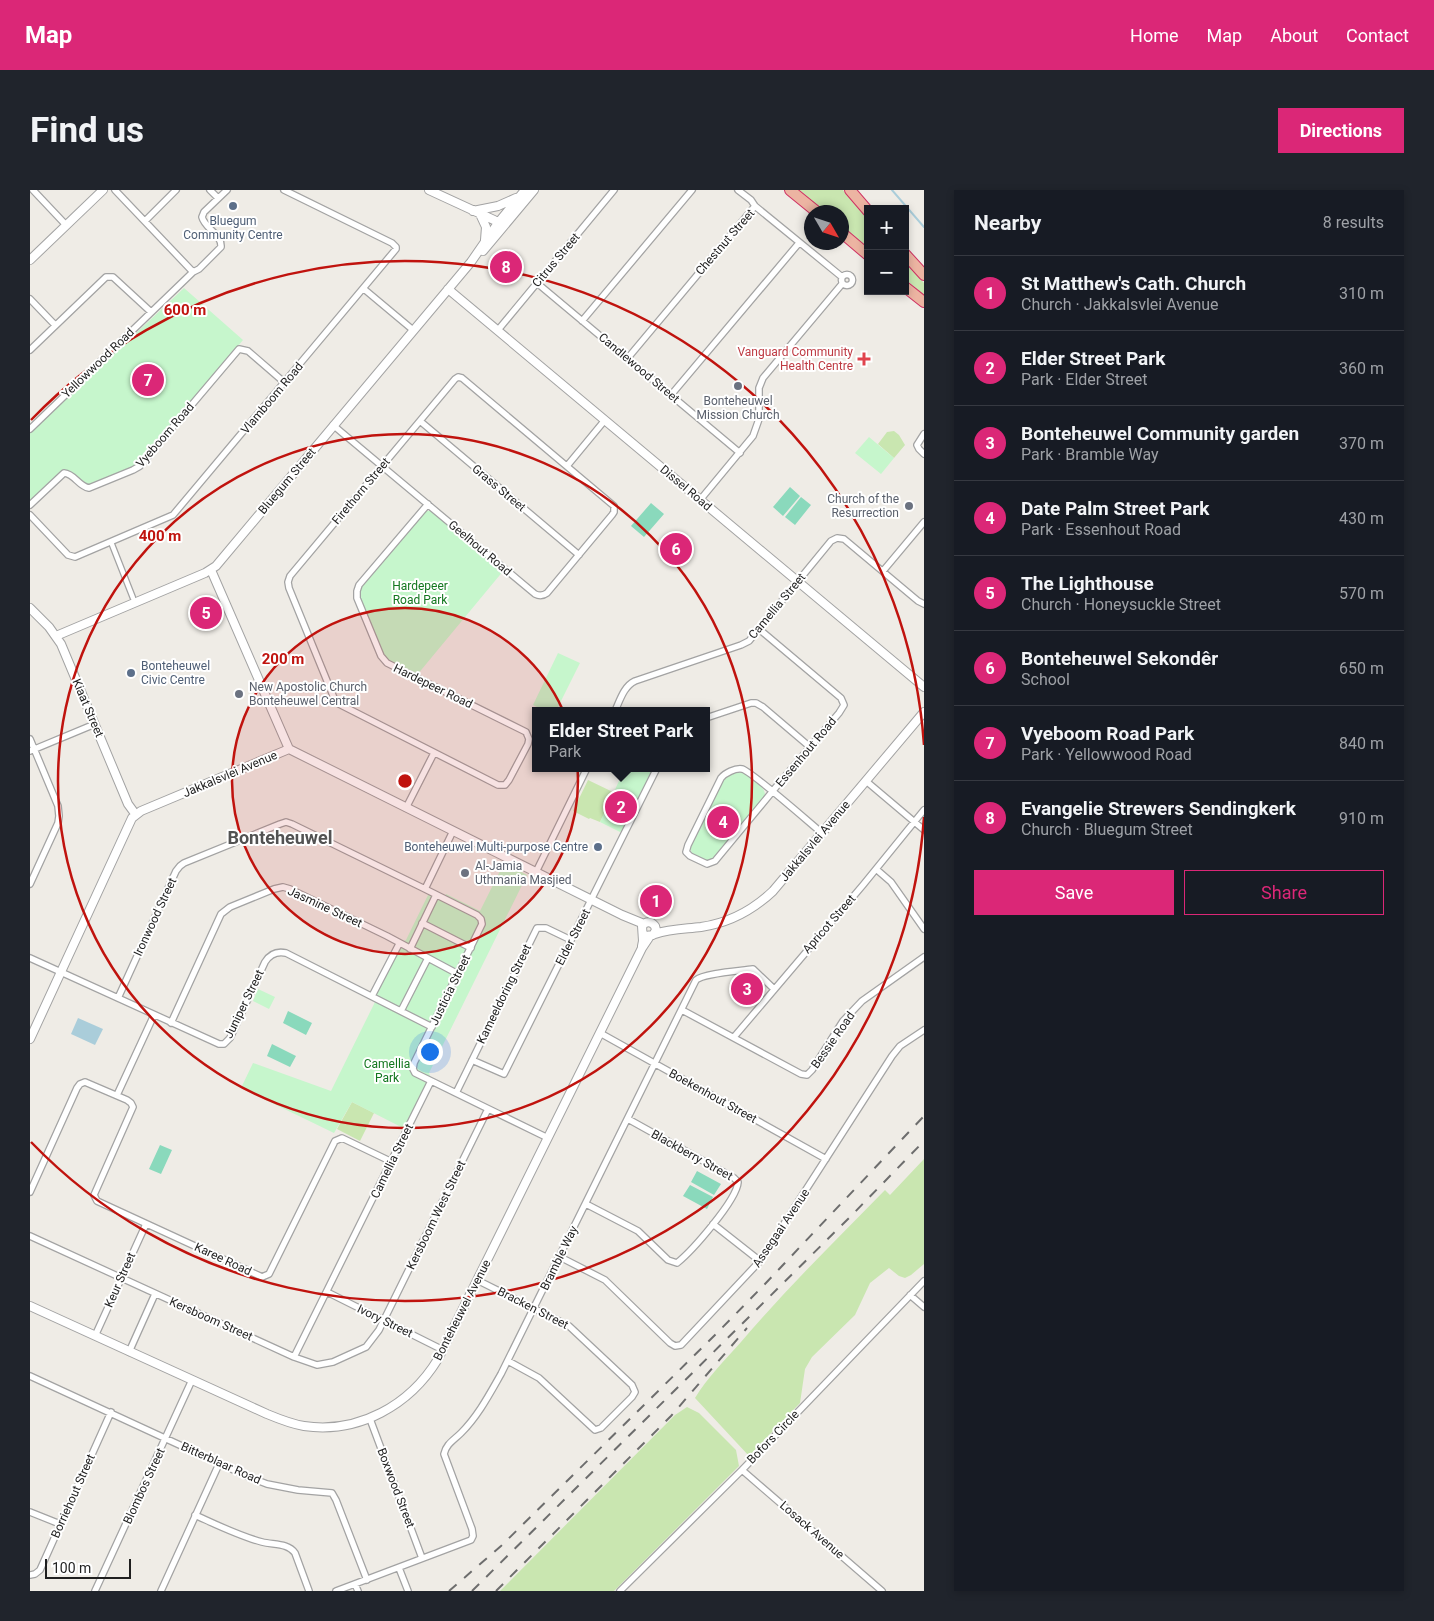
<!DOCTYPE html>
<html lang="en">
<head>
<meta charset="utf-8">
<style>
	body { margin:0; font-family:Roboto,sans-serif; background:#20242c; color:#f1f3f6 }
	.controls { position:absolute; right:15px; top:15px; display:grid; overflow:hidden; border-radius:0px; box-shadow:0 2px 8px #0003 }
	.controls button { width:45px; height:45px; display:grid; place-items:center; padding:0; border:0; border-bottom:1px solid #363941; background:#171b24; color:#f1f3f6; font:25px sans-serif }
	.compass { position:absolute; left:774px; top:15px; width:45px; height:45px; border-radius:50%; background:#171b24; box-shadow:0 2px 8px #0003; rotate:129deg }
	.scale { position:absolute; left:15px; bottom:12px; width:86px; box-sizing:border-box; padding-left:5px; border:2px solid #1f1f1f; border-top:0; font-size:14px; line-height:18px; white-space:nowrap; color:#1f1f1f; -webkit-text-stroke:4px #fff; paint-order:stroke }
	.you { position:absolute; left:399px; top:861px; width:18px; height:18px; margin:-12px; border:4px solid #fff; border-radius:50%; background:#1a73e8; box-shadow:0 0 0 8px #1a73e833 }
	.badge { display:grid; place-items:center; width:32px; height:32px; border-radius:50%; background:#db2777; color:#fff; font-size:16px; font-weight:700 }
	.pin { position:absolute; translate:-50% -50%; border:2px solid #fff; box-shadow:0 1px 5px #0006 }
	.popup { position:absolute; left:502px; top:517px; width:178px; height:65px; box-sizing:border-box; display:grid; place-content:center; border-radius:0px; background:#171b24; filter:drop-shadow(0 1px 4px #0005); font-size:16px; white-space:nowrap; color:#9ea1a6 }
	.popup b { font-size:19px; color:#f1f3f6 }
	.popup::after { content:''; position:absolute; left:50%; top:100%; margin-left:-10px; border:10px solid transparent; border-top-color:#171b24 }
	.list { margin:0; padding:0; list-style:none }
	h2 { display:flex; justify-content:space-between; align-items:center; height:65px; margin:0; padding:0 20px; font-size:21px }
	h2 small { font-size:16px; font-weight:400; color:#9ea1a6 }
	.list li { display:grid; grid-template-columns:32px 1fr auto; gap:15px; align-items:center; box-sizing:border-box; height:75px; padding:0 20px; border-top:1px solid #363941 }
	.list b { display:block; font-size:19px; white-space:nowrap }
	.list p { margin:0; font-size:16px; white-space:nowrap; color:#9ea1a6 }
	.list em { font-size:16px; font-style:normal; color:#9ea1a6 }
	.actions { display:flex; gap:10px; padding:15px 20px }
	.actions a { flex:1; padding:11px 0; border:1px solid #db2777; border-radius:0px; text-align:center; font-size:18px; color:#db2777 }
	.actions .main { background:#db2777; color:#fff }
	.map { position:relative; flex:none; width:894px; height:1401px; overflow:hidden; border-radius:0px }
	header { display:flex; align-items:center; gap:30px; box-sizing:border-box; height:70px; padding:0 25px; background:#db2777; color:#fff }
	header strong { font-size:24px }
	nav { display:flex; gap:28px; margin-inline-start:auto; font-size:18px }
	.intro { display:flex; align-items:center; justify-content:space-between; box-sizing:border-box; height:120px; padding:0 30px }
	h1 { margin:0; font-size:35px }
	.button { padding:12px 22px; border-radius:0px; background:#db2777; color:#fff; font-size:18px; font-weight:700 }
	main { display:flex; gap:30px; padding:0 30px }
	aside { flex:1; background:#171b24; border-radius:0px; box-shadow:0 2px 8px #0003 }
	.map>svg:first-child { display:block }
	.grass { fill:#c9e6b0 }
	.park { fill:#c6f6cc }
	.pitch { fill:#8ad9bc }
	.water { fill:#aacdda }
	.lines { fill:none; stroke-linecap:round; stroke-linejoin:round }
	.stream { stroke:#aacdda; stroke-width:2 }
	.pedestrian-casing { stroke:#a3a3a3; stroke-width:7 }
	.minor-casing { stroke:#a3a3a3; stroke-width:8 }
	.tertiary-casing { stroke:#a3a3a3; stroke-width:10 }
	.trunk-casing { stroke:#cf3163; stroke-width:12 }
	.pedestrian { stroke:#fff; stroke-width:4.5 }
	.minor { stroke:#fff; stroke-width:5.5 }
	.tertiary { stroke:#fff; stroke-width:8 }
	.trunk { stroke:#ecb4a2; stroke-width:10 }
	.rail { stroke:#6d6d6d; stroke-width:2; stroke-dasharray:10 10; stroke-linecap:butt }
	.ring { fill:none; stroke:#c0130e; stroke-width:2.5 }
	.service-dot { fill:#5c6f8a; stroke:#fff; stroke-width:2 }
	.health-dot { fill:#e0444e; stroke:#fff; stroke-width:2 }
	.worship-dot { fill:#6b7280; stroke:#fff; stroke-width:2 }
	.labels { text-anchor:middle; stroke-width:4; stroke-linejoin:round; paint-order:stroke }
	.service-label { font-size:12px; fill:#4e5e75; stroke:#fff }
	.street-label { font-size:12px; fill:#1f1f1f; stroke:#fff }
	.health-label { font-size:12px; fill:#be3a42; stroke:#fff; text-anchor:end }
	.worship-label { font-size:12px; fill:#5b616d; stroke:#fff; text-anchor:start }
	.park-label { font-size:12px; fill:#13771f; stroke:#fff }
	.district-label { font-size:18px; font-weight:bold; fill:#525252; stroke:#fff }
	.centre { fill:#c0130e; stroke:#fff; stroke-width:2.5 }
	.ring-label { font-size:15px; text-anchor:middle; font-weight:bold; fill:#c0130e; stroke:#fff; stroke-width:4; stroke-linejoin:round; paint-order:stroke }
</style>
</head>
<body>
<header>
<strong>Map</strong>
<nav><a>Home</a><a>Map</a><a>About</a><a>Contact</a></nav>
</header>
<div class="intro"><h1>Find us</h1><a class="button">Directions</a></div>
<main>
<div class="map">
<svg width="894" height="1401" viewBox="0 0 894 1401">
	<rect width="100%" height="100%" fill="#efece6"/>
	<path class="grass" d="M769,0H813L838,29V58L812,36V22H796Z
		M875,72L894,93V105L875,89Z
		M864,241L869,245L875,255L864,268L848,254L857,242Z
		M558,590L585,603L570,632L560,628L559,629L543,621Z
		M322,912L344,923L330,951L307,939Z
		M894,969V1074L881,1085L875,1088L869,1086L859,1078L840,1093L825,1125L782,1167L775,1179L770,1213L719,1266L665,1208C677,1188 695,1170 711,1152C756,1099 806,1050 855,1000L860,1005Z
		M657,1217L669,1223L706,1260L709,1276L584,1401H470L645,1225Z"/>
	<path class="park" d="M154,98L213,150L107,276L62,296L53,294L40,281H32L0,313V243Z
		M839,247L864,268L851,284L825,263Z
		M397,321H401L474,380L387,485L360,472L354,466L330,411L329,403L333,395L393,323Z
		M528,463L550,473L526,521H515L503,515Z
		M595,578H620L622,582L592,641L590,642L570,632Z
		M708,582C718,583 736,596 735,606L683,669L675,671L662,664L660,657L692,591L699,585Z
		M474,673L497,685L399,883L402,891L375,939L322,912L304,943L211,898L223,873L301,901L345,812L344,804L347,803L369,760V753L376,750L400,701L414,708L416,704L450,721Z
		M228,799L245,807L239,819L223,811Z"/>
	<path class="pitch" d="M760,297L770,306L753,326L743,317Z
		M771,307L781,315L765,335L755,327Z
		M621,313L634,324L614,347L601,336Z
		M258,821L282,833L276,845L253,833Z
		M242,854L266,866L260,877L237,866Z
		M130,955L142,960L131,984L119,979Z
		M667,981L691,994L684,1005L661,992Z
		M660,995L683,1007L677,1019L653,1006Z"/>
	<path class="water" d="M48,828L73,839L65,855L41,844Z"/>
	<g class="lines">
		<path class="stream" d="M862,0L894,37"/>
		<g class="pedestrian-casing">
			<path id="pedestrian" d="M81,352L103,408"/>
		</g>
		<g class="minor-casing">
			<path id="minor" d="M3,0L36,35
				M180,0L188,8
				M708,0L721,10L725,16L812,87
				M115,31L146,0
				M163,82L169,79L191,57C192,44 175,39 172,27L174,22L197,0
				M811.5 90a5.5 5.5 0 1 1 11 0a5.5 5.5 0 1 1-11 0Z
				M507,93L710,263
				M334,99L383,140
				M0,109L25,135
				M552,131L662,0
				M468,140L584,0
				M0,160L76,87H83L121,122
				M597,169L725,16
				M641,205L769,53
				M390,231L549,365
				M303,235L310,241C375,295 440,350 505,404C509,406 513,406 517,403L582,325L584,322V316L432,188L428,187L425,189L260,386L258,392L259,398L304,508L309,514L468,595H475L479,590L498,554L499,549L496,542L357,473L351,466L327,408V401L329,395L398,314
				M0,239L163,82L85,0
				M894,244L887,255L889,259L894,264
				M537,276L575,230
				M670,310L723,246L729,229V198L733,188L812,94
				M0,315L34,283C45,284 48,296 59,298L103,280L110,276L209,159L218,161L255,193
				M0,325L38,365L45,367L143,325L366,59V57L362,53L254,0
				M853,381L894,332
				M729,439L811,508L814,515L809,523L746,597L742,602L685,671L677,674L660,666L656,662L658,655L691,588C695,583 705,578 712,579C720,580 781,634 792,643
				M585,521C590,510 594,496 605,491L711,455L719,451L801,351L807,348L814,349L888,411L894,414
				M676,528L721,513H726L733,517L780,557
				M0,549L28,616L29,626L28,633L0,694
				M0,561L65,534
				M836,591L894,640
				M376,618L404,563
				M846,679L861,692L894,739
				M506,682L557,578
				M395,699L447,725L451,729L452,734L384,873L383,879L385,883L518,948
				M392,733L441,758
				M380,759L406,705
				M0,768L189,854H194L200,848L235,772C240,764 247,761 256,763L402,837
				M342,806L369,754
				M88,808L146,681L150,676L154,673L250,634L256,632L262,634L395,699L423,641
				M652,820L771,884L777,885L782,880L813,831L832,811L894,767
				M371,821L398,768
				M141,833L191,724L200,717L244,699L253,697L260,699L357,746L428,784
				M570,843L796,969
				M704,847L833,695L894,620
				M442,870L474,884L627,578
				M426,903L507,738H516L541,750
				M87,905L124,825
				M0,1002L47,898L50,894L55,892L97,910L101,913L103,917L64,1005L67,1011L232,1087L239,1084L305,951L312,948L362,972
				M556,1014L608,1041L638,1070L647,1073C662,1061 707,1010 708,992L704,988L598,929
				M683,1034L730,1071
				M0,1046L264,1167L287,1175L303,1172L336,1157L349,1140L458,919
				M530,1067L575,1090L640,1153L645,1156L651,1155L730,1071L862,866L870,856L894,840
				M447,1090L539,1136L602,1195L605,1202L602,1207L571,1238L565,1240L509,1188L478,1171
				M297,1102L413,1160
				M880,1105L894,1117
				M65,1146L116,1034
				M99,1162L125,1104
				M264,1167L401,891
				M0,1186L219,1287L237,1294L268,1300L302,1303L306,1310L337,1390
				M340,1229L392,1368
				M712,1280L852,1401
				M0,1322L30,1334
				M165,1325C187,1335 209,1346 232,1352C244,1355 258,1353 265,1363L279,1401
				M369,1378L378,1401
				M0,1385L5,1384L10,1380L81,1222
				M325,1394L328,1401
				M65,1401L162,1190
				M131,1401L189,1274
				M306,1401L441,1350L443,1346L442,1339L414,1264C416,1254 424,1250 431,1243C448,1226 459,1205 471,1184L666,790C674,783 710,781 723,779L744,799
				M590,1401L712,1280L894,1091"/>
		</g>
		<g class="tertiary-casing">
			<path id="tertiary" d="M399,0L464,30L472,35
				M443,21L468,16L486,8
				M450,24L456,37L455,50
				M453,61L504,0
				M0,70L73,0
				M418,99L894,497
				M181,380L259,559
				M0,418L19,437L31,454L98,614L106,625
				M26,446L175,383L186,376L441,72L468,33L495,0
				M259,559L592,725L614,734
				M625,744C640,739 655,739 671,737C698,733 723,720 743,701L894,522
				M612,756L613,751L612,736C616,731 621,731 625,736L626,740L623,745L616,746L613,744
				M0,849L102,628L111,621L259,559
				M0,1116L237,1224C249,1229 261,1234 274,1236C329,1244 380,1215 408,1169L612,758L620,746"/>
		</g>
		<g class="trunk-casing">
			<path id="trunk" d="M760,0L787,22
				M820,0L838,21
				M812,43L838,65
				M875,64L894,85
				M875,97L894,112"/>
		</g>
		<use href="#pedestrian" class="pedestrian"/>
		<use href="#minor" class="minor"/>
		<use href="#tertiary" class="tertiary"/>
		<use href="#trunk" class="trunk"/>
		<path class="rail" d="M419,1401L471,1356L686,1144L734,1095L894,926
			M442,1401L820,1027L894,951
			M466,1401L641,1226L717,1138"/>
	</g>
	<circle cx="375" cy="591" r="173" fill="#c0130e" fill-opacity=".12"/>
	<g class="ring">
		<circle cx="375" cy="591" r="173"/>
		<circle cx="375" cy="591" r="347"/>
		<path d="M894 627A520 520 0 0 1 1 952M1 230A520 520 0 0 1 894 555"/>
	</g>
	<g class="service-dot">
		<circle cx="203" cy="16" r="5"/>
		<circle cx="101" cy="483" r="5"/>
		<circle cx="568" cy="657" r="5"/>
	</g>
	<path class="health-dot" d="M831.5 161.5h5v5h5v5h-5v5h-5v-5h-5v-5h5z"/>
	<g class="worship-dot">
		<circle cx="708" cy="196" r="5"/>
		<circle cx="879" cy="316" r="5"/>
		<circle cx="209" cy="504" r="5"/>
		<circle cx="435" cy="683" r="5"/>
	</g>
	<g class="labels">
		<g class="service-label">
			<text x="203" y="35">Bluegum<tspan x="203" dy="14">Community Centre</tspan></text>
			<text x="111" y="480" text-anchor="start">Bonteheuwel<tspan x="111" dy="14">Civic Centre</tspan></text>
			<text x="558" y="661" text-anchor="end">Bonteheuwel Multi-purpose Centre</text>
		</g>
		<g class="street-label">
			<text transform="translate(695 52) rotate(-49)" y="4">Chestnut Street</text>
			<text transform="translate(526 70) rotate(-50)" y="4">Citrus Street</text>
			<text transform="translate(68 173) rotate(-44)" y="4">Yellowwood Road</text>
			<text transform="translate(609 178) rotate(40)" y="4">Candlewood Street</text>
			<text transform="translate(242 208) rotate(-50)" y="4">Vlamboom Road</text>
			<text transform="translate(135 245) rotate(-49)" y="4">Vyeboom Road</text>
			<text transform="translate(257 291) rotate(-50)" y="4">Bluegum Street</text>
			<text transform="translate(469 298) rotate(40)" y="4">Grass Street</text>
			<text transform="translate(656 298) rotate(40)" y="4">Dissel Road</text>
			<text transform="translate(331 301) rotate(-50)" y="4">Firethorn Street</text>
			<text transform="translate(450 358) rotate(40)" y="4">Geelhout Road</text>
			<text transform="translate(747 416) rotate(-50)" y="4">Camellia Street</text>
			<text transform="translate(403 496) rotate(26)" y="4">Hardepeer Road</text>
			<text transform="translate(58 518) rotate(67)" y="4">Kiaat Street</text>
			<text transform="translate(776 562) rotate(-50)" y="4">Essenhout Road</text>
			<text transform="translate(200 584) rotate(-23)" y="4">Jakkalsvlei Avenue</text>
			<text transform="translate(785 651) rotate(-50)" y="4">Jakkalsvlei Avenue</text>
			<text transform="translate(295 717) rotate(25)" y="4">Jasmine Street</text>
			<text transform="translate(125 727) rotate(-65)" y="4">Ironwood Street</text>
			<text transform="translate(799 734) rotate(-49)" y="4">Apricot Street</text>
			<text transform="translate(543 747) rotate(-63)" y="4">Elder Street</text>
			<text transform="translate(420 800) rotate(-64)" y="4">Justicia Street</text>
			<text transform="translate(474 804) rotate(-64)" y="4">Kameeldoring Street</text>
			<text transform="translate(214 814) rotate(-64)" y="4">Juniper Street</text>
			<text transform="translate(803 850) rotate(-55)" y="4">Bessie Road</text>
			<text transform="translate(683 906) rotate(29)" y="4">Boekenhout Street</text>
			<text transform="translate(662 965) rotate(29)" y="4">Blackberry Street</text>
			<text transform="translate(362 971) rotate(-64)" y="4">Camellia Street</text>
			<text transform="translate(406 1025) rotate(-64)" y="4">Kersboom West Street</text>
			<text transform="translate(751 1038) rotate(-56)" y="4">Assegaai Avenue</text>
			<text transform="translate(529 1068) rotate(-64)" y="4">Bramble Way</text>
			<text transform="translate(193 1069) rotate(25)" y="4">Karee Road</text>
			<text transform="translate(90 1090) rotate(-66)" y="4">Keur Street</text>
			<text transform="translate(503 1118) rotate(27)" y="4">Bracken Street</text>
			<text transform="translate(432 1120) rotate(-63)" y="4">Bonteheuwel Avenue</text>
			<text transform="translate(181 1129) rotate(24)" y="4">Kersboom Street</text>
			<text transform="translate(355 1131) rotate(26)" y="4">Ivory Street</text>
			<text transform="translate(743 1247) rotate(-46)" y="4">Bofors Circle</text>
			<text transform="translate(191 1273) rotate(24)" y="4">Bitterblaar Road</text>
			<text transform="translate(114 1296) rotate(-65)" y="4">Blombos Street</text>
			<text transform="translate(366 1298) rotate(69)" y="4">Boxwood Street</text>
			<text transform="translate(43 1306) rotate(-66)" y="4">Borriehout Street</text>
			<text transform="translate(782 1340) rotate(41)" y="4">Losack Avenue</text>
		</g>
		<g class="health-label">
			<text x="823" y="166">Vanguard Community<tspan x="823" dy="14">Health Centre</tspan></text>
		</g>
		<g class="worship-label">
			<text x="708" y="215" text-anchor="middle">Bonteheuwel<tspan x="708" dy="14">Mission Church</tspan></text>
			<text x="869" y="313" text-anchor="end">Church of the<tspan x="869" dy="14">Resurrection</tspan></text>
			<text x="219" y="501">New Apostolic Church<tspan x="219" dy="14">Bonteheuwel Central</tspan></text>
			<text x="445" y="680">Al-Jamia<tspan x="445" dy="14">Uthmania Masjied</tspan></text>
		</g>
		<g class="park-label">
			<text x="390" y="400">Hardepeer<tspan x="390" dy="14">Road Park</tspan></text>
			<text x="357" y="878">Camellia<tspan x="357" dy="14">Park</tspan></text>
		</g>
		<g class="district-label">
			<text x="250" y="654">Bonteheuwel</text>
		</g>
	</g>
	<circle cx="375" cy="591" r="8" class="centre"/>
	<g class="ring-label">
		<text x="155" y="125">600 m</text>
		<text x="130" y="351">400 m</text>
		<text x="253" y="474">200 m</text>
	</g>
</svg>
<div class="controls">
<button>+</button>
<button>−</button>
</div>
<svg class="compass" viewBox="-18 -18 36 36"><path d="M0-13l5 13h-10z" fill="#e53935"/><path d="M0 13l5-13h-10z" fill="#9ea1a6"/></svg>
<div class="scale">100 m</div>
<div class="you"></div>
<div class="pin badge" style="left:626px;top:711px">1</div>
<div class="pin badge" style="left:591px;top:617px">2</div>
<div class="popup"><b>Elder Street Park</b>Park</div>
<div class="pin badge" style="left:717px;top:799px">3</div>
<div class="pin badge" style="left:693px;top:632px">4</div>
<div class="pin badge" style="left:176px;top:423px">5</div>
<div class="pin badge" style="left:646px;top:359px">6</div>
<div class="pin badge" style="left:118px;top:190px">7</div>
<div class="pin badge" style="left:476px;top:77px">8</div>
</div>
<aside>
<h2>Nearby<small>8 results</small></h2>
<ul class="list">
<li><span class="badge">1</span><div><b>St Matthew's Cath. Church</b><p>Church · Jakkalsvlei Avenue</p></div><em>310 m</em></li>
<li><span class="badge">2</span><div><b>Elder Street Park</b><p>Park · Elder Street</p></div><em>360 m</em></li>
<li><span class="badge">3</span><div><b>Bonteheuwel Community garden</b><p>Park · Bramble Way</p></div><em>370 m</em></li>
<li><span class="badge">4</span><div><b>Date Palm Street Park</b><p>Park · Essenhout Road</p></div><em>430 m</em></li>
<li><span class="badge">5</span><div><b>The Lighthouse</b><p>Church · Honeysuckle Street</p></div><em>570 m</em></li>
<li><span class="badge">6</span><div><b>Bonteheuwel Sekondêr</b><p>School</p></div><em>650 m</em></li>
<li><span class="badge">7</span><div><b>Vyeboom Road Park</b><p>Park · Yellowwood Road</p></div><em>840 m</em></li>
<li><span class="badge">8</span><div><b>Evangelie Strewers Sendingkerk</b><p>Church · Bluegum Street</p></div><em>910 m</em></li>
</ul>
<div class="actions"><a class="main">Save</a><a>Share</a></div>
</aside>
</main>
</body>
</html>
